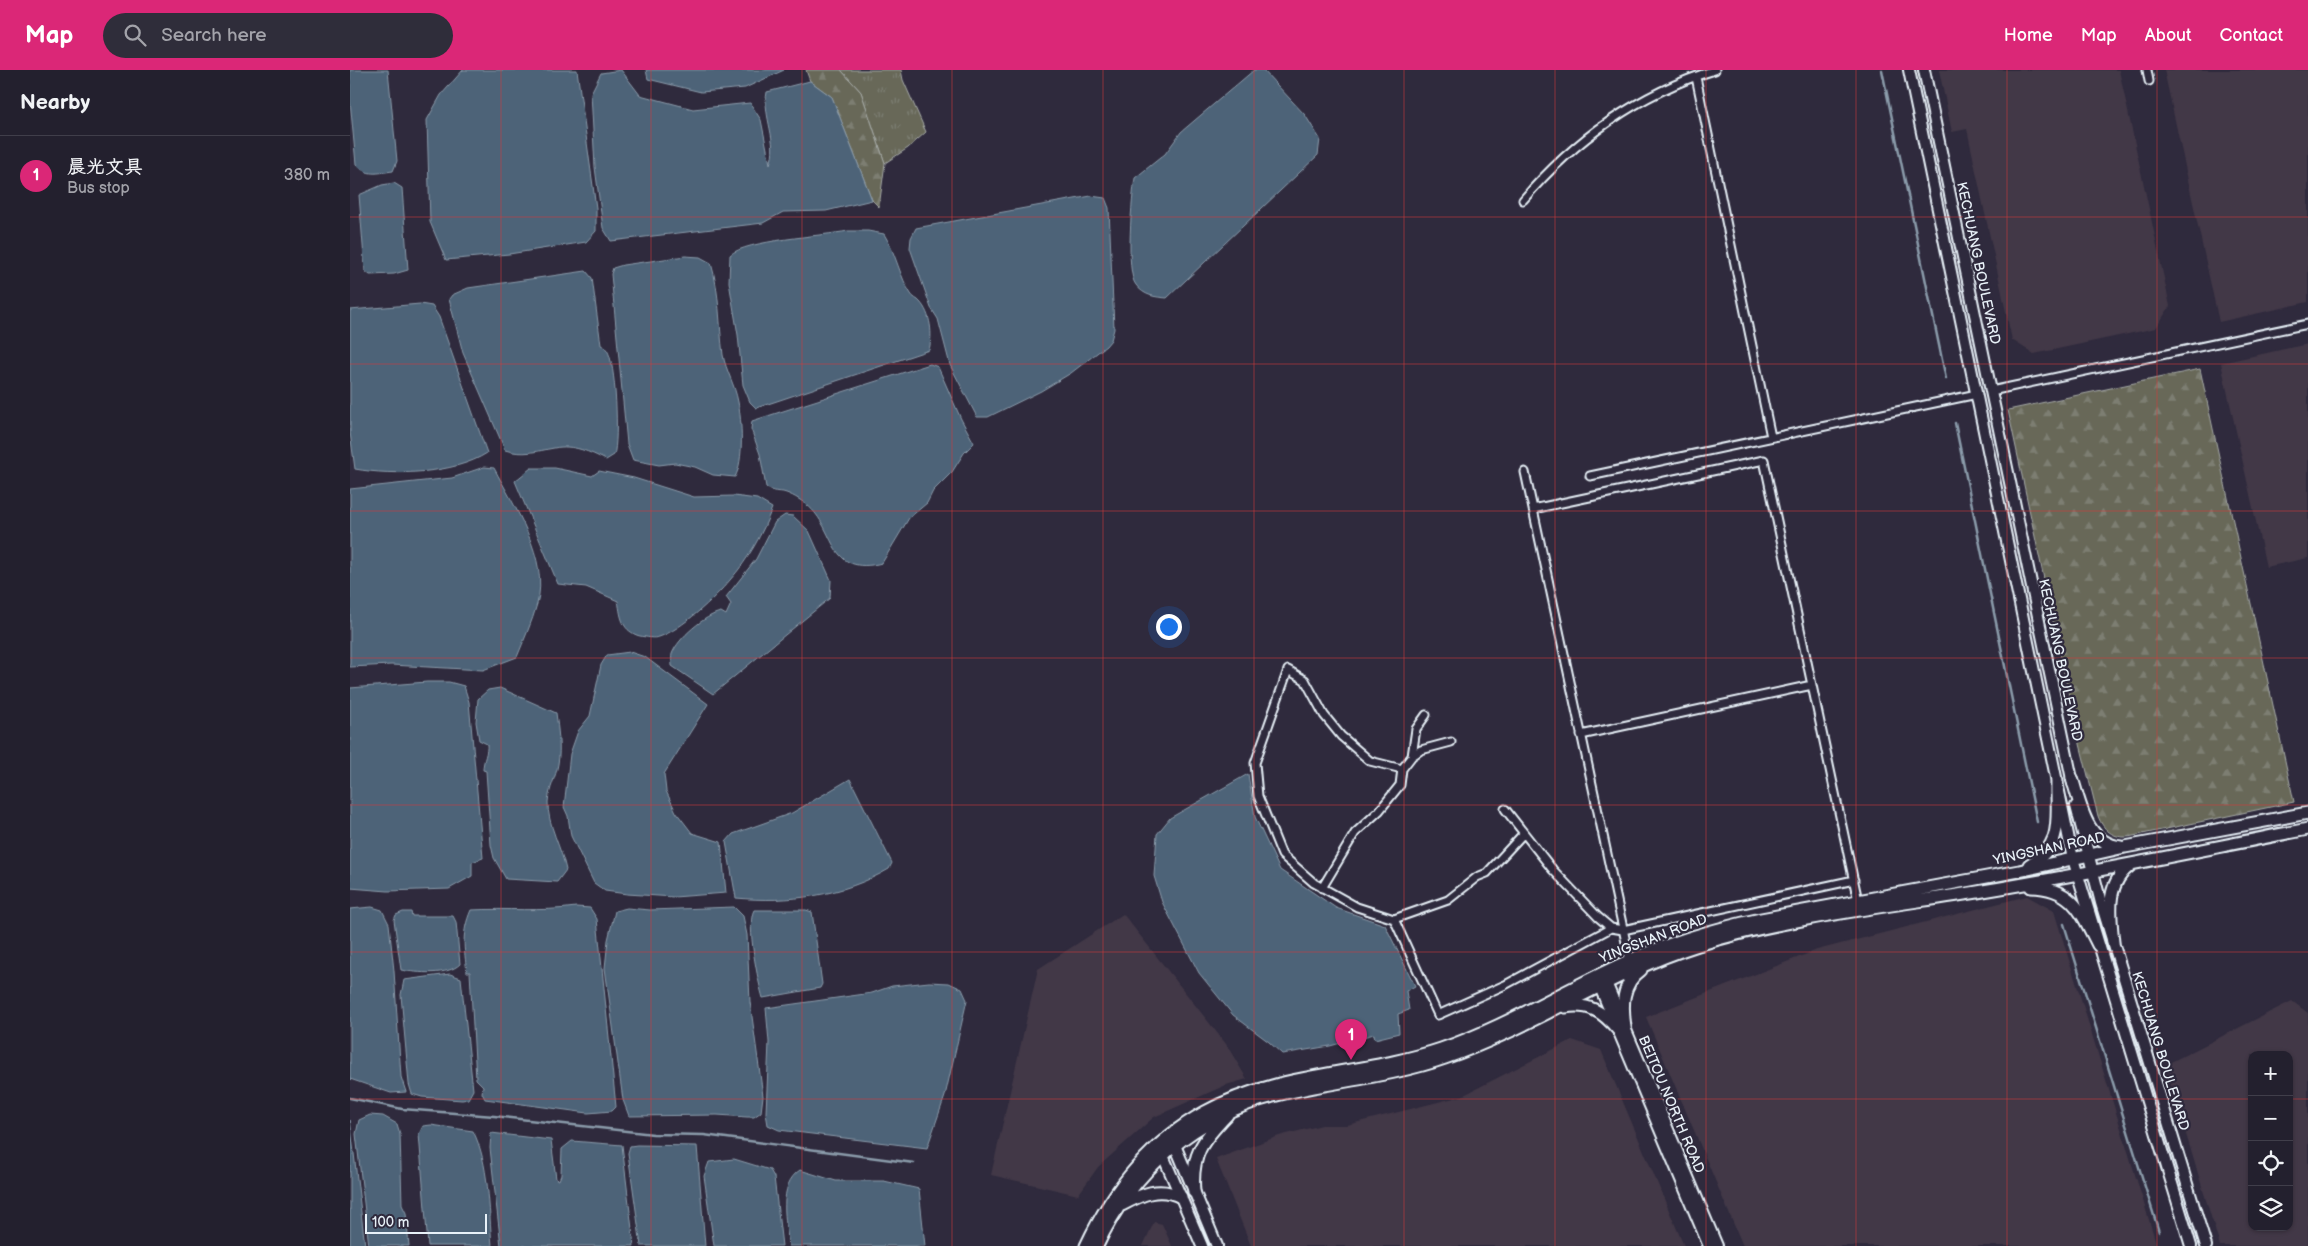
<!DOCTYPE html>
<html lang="en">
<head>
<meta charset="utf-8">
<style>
	body { margin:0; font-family:"Balsamiq Sans","LXGW WenKai TC",sans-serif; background:#2f2d3a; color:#f1f3f6 }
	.controls { position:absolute; right:15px; bottom:15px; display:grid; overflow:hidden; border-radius:10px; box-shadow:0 1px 4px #0004 }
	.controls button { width:45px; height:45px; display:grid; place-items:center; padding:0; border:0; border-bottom:1px solid #403e4a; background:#23202e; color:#f1f3f6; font:25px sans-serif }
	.scale { position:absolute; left:15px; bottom:12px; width:122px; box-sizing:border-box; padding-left:5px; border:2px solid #e8f1f8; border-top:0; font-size:14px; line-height:18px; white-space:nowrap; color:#e8f1f8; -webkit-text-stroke:4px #2f2a3d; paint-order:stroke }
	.you { position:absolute; left:818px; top:556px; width:18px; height:18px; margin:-12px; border:4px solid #fff; border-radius:50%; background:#1a73e8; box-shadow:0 0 0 8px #1a73e833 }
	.badge { display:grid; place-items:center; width:32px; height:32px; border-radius:50%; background:#db2777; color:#fff; font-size:16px; font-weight:700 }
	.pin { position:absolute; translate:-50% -41px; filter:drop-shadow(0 1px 2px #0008) }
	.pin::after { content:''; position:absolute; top:26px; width:18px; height:15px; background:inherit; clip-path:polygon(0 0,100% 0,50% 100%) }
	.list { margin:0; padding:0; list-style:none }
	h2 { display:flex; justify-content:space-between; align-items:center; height:65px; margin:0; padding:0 20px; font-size:21px }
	h2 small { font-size:16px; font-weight:400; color:#a3a3aa }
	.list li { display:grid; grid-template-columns:32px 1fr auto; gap:15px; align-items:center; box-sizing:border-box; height:80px; padding:0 20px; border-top:1px solid #403e4a }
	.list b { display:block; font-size:19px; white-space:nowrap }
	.list p { margin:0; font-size:16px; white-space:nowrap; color:#a3a3aa }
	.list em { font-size:16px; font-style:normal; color:#a3a3aa }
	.icon { flex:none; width:28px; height:28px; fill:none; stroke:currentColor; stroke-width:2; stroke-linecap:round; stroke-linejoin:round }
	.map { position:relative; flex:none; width:1958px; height:1176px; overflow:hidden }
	header { display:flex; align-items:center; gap:30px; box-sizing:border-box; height:70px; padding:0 25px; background:#db2777; color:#fff }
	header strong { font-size:24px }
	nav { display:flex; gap:28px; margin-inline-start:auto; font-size:18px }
	.search { width:350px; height:45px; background:#2f2d3a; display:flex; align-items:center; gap:12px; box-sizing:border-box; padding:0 18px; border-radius:28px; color:#a3a3aa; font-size:19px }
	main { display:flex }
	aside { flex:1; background:#23202e }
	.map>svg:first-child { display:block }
	.built { fill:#423847; fill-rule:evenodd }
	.grass { fill:url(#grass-tufts); stroke:#a8aca8 }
	.forest { fill:url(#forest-firs); stroke:#a8aca8 }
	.water { fill:#4d6378; stroke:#8b9cab }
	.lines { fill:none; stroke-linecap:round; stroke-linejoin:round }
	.stream { stroke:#8b9cab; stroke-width:2.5 }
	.street-casing { stroke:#e8f1f8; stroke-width:11 }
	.secondary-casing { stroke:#e8f1f8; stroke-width:14 }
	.primary-casing { stroke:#e8f1f8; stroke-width:15 }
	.street { stroke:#2f2a3d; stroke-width:7 }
	.secondary { stroke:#2f2a3d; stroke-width:10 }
	.primary { stroke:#2f2a3d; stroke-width:11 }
	.grid { fill:none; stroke:#d83c3d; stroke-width:1; stroke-opacity:0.55 }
	.labels { text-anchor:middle; stroke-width:4.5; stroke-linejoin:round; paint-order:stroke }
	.street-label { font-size:14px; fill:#e8f1f8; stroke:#2f2a3d }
</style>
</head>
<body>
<header>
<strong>Map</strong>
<div class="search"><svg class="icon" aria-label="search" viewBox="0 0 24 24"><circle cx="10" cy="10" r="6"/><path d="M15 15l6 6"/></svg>Search here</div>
<nav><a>Home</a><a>Map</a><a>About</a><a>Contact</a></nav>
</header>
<main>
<aside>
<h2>Nearby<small></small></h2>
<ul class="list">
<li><span class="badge">1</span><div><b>晨光文具</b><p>Bus stop</p></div><em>380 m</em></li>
</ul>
</aside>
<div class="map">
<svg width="1958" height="1176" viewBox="0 0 1958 1176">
	<defs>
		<pattern id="grass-tufts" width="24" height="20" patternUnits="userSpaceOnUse" patternTransform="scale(1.25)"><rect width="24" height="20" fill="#676859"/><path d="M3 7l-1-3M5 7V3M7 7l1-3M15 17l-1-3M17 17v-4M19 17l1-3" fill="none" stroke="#7d7e72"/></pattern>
		<pattern id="forest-firs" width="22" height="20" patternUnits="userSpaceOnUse" patternTransform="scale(1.25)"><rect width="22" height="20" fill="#676859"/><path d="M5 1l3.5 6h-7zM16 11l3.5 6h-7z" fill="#7d7e72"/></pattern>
	</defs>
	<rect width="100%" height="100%" fill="#2f2a3d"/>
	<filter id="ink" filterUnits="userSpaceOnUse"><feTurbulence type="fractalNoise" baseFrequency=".02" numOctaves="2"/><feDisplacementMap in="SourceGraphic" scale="10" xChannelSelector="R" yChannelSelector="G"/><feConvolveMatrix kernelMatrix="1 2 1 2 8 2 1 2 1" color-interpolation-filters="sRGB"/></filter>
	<g filter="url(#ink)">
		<path class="built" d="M1589,0H1769L1820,236L1806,258L1684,284L1662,270L1617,59L1602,62Z
			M1814,0H1958V232L1869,252Z
			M1958,274V488L1916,497L1871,293Z
			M1677,826L1704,841L1807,1176H1393L1296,947L1467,880Z
			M773,844L876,974L897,1009L876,1015L804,1047L748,1097L728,1125L641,1105L688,899Z
			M1942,931L1958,943V1176H1870L1815,995ZM1902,985H1939V1157H1902Z
			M1222,970L1251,980L1334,1176H901L866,1089L929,1066L972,1055H997L1112,1026Z
			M804,1152L812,1154L822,1176H793Z"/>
		<path class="grass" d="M491,0H551L553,10L576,62L558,78L535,93L511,22Z"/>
		<path class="forest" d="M456,0H491L511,22L535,93L529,137L522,130L482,27L460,11Z
			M1850,299L1944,732L1783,766C1766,770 1754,762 1748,746L1725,654L1658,340Z"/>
		<path class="water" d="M0,0H38L47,91L43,101C27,103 17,107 6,94L0,30Z
			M113,0H227L246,138V161L236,172L159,184L96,190L80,152L77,50L91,25Z
			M271,0L290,25L343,39L400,33L411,50L420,94C429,72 412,46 417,22L460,11L482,27L522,130L476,141L433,142L413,153L261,171L253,158L245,97L241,23L251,3Z
			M296,0H434L395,18L351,22L298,9Z
			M904,0H913L955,45L970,69L968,85L817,228C805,227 794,226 786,215C775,202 782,127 785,108L815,84L831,62Z
			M44,113L52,118L58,200L44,204L20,205L15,201L9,125L32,115Z
			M741,126L755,128L759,138L764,259L761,270L756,276L721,303L691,321L638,347H627L600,295L588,249L581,238L560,178L561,168L566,158Z
			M498,161H518L534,164C546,183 550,208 561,224C563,228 568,229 570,232C581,244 583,265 579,280L406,338L400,332L393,315L388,265L379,212L380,185C396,170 473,166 498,161Z
			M335,186L350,187L361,193C370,223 369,254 373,285C376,301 385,315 388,332C392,351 394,391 385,407L363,405L345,397L325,393L309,395L283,390L277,374L261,204L263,198L273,195Z
			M236,201L242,208L251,275C253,276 255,277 257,280C266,293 269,369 264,385L256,390C240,382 223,374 204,378C187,381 173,386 155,380L113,283L99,229L102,225L118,218Z
			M70,234L82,236L89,247L137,383C105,404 43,406 5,399L0,362V240Z
			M580,294L588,297L611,349L624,373L614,383L602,402L583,421L577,433L559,448L532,493C477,507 487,459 457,435C451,430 441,424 433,422C425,421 422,422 416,417L410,384L401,359L402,351Z
			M134,397L144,398C164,436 200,490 187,534C182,552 174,570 167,587L133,600L41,595L0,597V419L102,408Z
			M181,398H205L242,406L249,401L284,408L344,427L384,426L407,429L422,438C413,463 398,490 380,510C365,528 331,560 309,567C303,569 297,567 290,566C285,565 278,561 275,556C270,548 270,540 268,531L236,517L208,514L165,411Z
			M435,445L443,446L459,461L481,510L480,528L363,624L322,596C322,592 321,587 322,584C328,568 355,545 371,542L376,545L381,534L376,527L406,489L425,452Z
			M280,582L295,587L358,634L314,704L316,721L326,742L342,763L371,772L376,823L324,827L277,824L255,821L244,813L221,766L218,746L214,737L220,684L228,661L240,646L251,595L257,585Z
			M77,612H99L114,616L119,632L133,788L122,792V806L99,819L38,821L0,818V618Z
			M150,618L206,643C208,659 211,678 208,694C206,707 199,718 198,732C197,754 212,779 216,800L207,812L156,809L144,788L141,775L136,701L133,700C133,690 138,683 137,674L129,670L126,652L128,629L138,620Z
			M898,704L905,747L930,800L986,838L1035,855L1065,916L1056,921L1059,940L1048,944L1049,963L1025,969L1024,964L980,976L932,984L919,972L883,945L849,903L812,832L804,806L807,764L820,748Z
			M500,709L542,793L539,799C493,826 439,833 386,828L376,772L383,764L442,743Z
			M22,837L32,840L39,854L44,901L51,1007L56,1022L41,1023L0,1009V839Z
			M226,837L240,838L247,849L266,1037L262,1041L238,1043L135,1029L132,1023L133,1016L126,1009L120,902H117C114,878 111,863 121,840C156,838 191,842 226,837Z
			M384,837L393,846L397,865L400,932L413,1026L411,1042L404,1047H397L367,1045L279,1046L273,1030L255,898L258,870L265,841L277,838L300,840Z
			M404,840H456L462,842L472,914L470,918L413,928C408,912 396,854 404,840Z
			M53,842H61L62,846H103L106,852L110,894C98,906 67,903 51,900L44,850L46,845Z
			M100,904L111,908L123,1020L118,1029L112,1030L72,1027L62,1024L59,1014L51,925L54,910Z
			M579,912L599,913L612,919L617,930L595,1026L577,1078L429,1060L418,1055L416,1043L419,972L416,938L522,923L542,916Z
			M20,1045L33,1046L47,1054L50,1064L52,1135L56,1143L59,1176H19L6,1064L9,1050Z
			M0,1050L15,1176H0Z
			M81,1055L123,1061C139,1092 139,1140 142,1176H78L69,1064L73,1056Z
			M141,1063L201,1070L206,1109L209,1110L211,1105L212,1079L222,1071L272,1075L284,1176H151L140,1078Z
			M287,1075L347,1076L355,1176H291L278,1083L280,1076Z
			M384,1089L420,1100L424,1107L432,1176H364L354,1106L359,1092Z
			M450,1100L486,1111H534L569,1119L575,1176H439C436,1152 427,1115 450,1100Z"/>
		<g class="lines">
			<path class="stream" d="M1532,0L1596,309
				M1605,353L1687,752
				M1714,854L1809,1162
				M0,1028L52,1039L144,1046L303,1064L354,1065L564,1093"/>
			<g class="street-casing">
				<path id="street" d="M1797,0L1799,11
					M1346,7L1421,367
					M1173,130C1224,70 1289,23 1365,0
					M1641,321L1958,254
					M1175,402L1280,891
					M1240,406L1627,324
					M1183,439L1414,390L1508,831
					M1076,645L1066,659L1062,686L1052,699L1020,691L991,666L974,645L955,610L938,600L905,693L908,726L932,785L964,813L1007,837L1044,849L1098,830L1127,807L1137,803L1173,764
					M1231,665L1462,615
					M1062,686L1071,680L1101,672
					M1155,739L1203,800L1248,847L1261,858L1273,860L1504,810
					M972,818L1005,763L1029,741L1050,715L1052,699
					M1044,849L1088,945L1155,915L1261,858"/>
			</g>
			<g class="secondary-casing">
				<path id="secondary" d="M1559,0L1723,789L1841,1176
					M1574,0L1723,714
					M1726,736L1751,833L1856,1176
					M1254,908L1367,1176
					M1247,910L1359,1176
					M822,1068L867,1176
					M811,1081L852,1176"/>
			</g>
			<g class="primary-casing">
				<path id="primary" d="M1722,708C1731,736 1736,773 1771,777
					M1679,795C1715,774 1706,748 1707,711
					M1681,817C1723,818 1731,842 1748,875
					M1763,872C1760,842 1755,813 1782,794
					M1215,937C1239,933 1252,941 1268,960
					M1275,957C1272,936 1271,914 1291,900
					M844,1122C841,1084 852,1071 877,1045
					M772,1135C792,1124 809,1116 831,1127
					M736,1176C762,1120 801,1072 855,1042C927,1002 1014,1005 1091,979C1155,957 1212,921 1274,893C1318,873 1364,859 1411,849L1669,801L1775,777L1958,743
					M747,1176C782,1100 846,1045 927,1025C983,1011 1041,1007 1095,988C1183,958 1259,903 1348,875C1438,847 1541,836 1633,821C1742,803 1850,780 1958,759"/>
			</g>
			<use href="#street" class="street"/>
			<use href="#secondary" class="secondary"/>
			<use href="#primary" class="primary"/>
		</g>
	</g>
	<path class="grid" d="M151,0V1176M301,0V1176M452,0V1176M602,0V1176M753,0V1176M904,0V1176M1054,0V1176M1205,0V1176M1356,0V1176M1506,0V1176M1657,0V1176M1807,0V1176M0,147H1958M0,294H1958M0,441H1958M0,588H1958M0,735H1958M0,882H1958M0,1029H1902M1939,1029H1958"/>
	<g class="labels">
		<g class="street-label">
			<text transform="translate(1629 193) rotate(78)" y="5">KECHUANG BOULEVARD</text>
			<text transform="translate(1711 590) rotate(78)" y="5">KECHUANG BOULEVARD</text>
			<text transform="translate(1699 778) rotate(-12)" y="5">YINGSHAN ROAD</text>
			<text transform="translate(1303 868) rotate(-21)" y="5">YINGSHAN ROAD</text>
			<text transform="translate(1811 981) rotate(73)" y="5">KECHUANG BOULEVARD</text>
			<text transform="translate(1322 1034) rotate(67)" y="5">BEITOU NORTH ROAD</text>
		</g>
	</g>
</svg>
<div class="controls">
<button>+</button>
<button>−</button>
<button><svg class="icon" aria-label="locate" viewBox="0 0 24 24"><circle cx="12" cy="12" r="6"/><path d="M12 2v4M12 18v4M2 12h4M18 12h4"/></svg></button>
<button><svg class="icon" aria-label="layers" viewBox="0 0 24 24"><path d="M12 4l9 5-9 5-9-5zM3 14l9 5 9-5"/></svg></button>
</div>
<div class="scale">100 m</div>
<div class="you"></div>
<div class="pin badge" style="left:1001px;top:990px">1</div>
</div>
</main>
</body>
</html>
